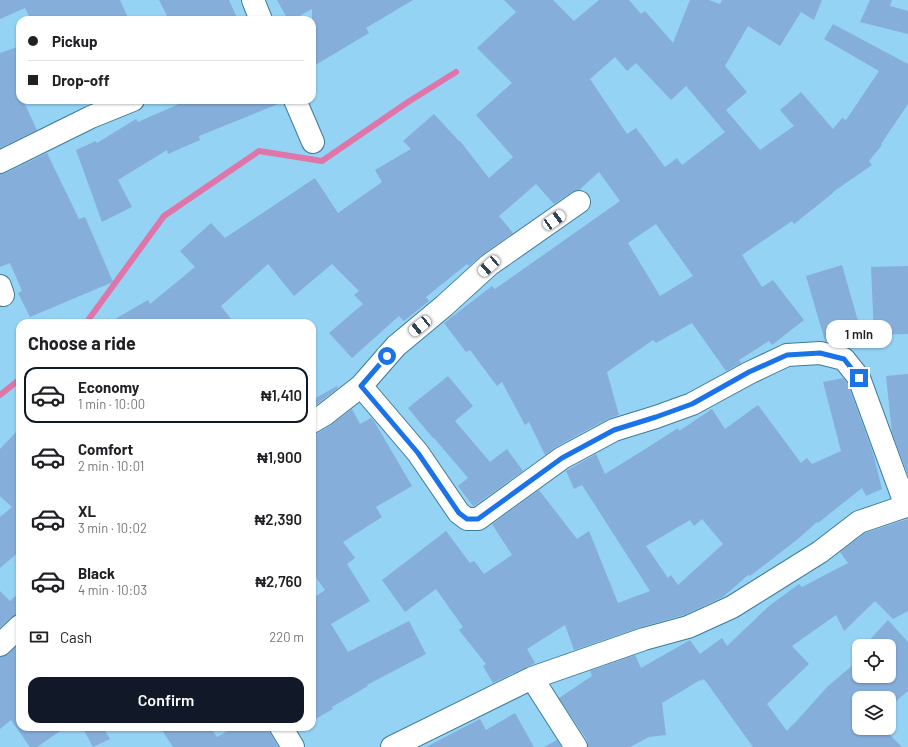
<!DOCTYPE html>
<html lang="en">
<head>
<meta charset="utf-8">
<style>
	:root { --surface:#fff; --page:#f2f2f2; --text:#202124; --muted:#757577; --line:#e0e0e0; --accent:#111827 }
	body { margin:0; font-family:Barlow,sans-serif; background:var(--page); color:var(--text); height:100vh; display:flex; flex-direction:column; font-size:15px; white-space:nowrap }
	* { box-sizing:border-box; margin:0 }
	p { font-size:13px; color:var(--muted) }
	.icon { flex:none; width:22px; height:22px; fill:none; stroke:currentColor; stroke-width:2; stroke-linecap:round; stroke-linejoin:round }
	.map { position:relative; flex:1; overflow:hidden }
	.details { position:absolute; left:16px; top:319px; width:300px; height:412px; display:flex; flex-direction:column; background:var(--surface); border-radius:12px; box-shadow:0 1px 3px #0004 }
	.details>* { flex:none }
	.banner { position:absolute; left:16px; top:16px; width:300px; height:88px; border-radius:12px; box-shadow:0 1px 3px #0004; display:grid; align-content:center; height:88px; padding:0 12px; background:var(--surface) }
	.tools { position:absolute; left:852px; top:639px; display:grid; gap:8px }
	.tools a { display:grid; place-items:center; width:44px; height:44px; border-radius:8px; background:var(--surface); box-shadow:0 1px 3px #0004; font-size:20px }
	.end { position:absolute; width:18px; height:18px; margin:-9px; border:5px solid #1a73e8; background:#fff; box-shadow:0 0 0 2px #fff }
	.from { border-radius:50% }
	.bubble { position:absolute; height:28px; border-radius:12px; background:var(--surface); box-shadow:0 1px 3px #0004; font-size:13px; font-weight:600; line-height:28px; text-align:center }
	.car { position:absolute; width:12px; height:24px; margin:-12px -6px; border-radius:5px; box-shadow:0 0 3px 1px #0007; background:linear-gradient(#fff 24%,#345 0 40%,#fff 0 76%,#345 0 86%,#fff 0) }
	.banner b { display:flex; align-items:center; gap:14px; height:38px; font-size:15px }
	.banner b+b { border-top:1px solid var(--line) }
	.banner i { width:10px; height:10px; background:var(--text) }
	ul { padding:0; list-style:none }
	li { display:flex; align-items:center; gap:12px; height:56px; margin:0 8px 6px; padding:0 4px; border:2px solid transparent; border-radius:12px }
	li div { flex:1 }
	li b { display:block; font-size:15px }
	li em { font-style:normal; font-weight:600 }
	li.current { border-color:var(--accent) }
	li>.icon { width:36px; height:36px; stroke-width:1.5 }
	h2 { padding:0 12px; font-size:18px; line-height:48px }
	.pay { display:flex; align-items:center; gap:10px; height:44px; padding:0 12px; font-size:15px }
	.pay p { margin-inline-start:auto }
	.action { display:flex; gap:8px; margin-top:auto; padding:8px 12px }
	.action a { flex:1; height:46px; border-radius:12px; background:var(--accent); color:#fff; font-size:16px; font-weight:600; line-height:46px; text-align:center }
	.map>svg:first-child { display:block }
</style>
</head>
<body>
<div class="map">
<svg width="908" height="747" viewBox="0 0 908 747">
	<rect width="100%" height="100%" fill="#94d3f4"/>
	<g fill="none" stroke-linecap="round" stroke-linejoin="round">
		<!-- stream -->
		<path stroke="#e075a9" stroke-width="6" d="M86,323L164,216L259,151L322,161L408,102L456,72
			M0,395L20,379"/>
	</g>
	<!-- building -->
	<path fill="#86aedb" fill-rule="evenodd" d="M0,0H120L129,20H31L25,8L0,19Z
		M159,0H229L238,20H169Z
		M277,0H413L366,28L369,33L312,67V9L292,20H288Z
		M504,0H553L574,21L599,0H629L641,14L645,11L673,43L690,0H709L720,4L722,0H822L814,20L801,12L780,46L748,26L725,66L747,92L726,110L760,150L794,126L780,110L801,92L833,129L842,118L846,120L879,71L824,39L833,24L908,64V104L881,144L882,145L869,161L872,165L833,192V193L794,224L792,221L742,255L762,287L773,280L804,320L772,345L769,341L739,360L741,363L726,371L692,323L656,343L653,340L607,372L619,415L608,419L585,431L556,447L545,455L529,422L525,425L502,382L497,386L470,350L466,352L444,323L492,286L495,289L620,201L599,172L579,190L572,192L554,204L536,184L499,216L513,233L482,255L469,266L467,264L426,297L429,301L404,321L399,316L352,358L329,333L363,304L354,295L359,291L332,264L294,296L268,264L221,306L234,323H108L148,300L150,304L195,267L180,251L211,223L225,238L315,178L338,213L382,182L375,170L411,149L403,141L434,114L459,141H460L489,178L513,157L476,115L512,83L477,48L516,12ZM615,57L627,71L636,63L671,100L686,86L725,132L682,165L677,158L665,167L636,128L627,134L590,79ZM656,224L693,276L660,296L628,243Z
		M870,0H892L890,6L908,11V34L860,22Z
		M20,46V100H23L37,130L0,148V53Z
		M188,100H283V102L199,136L200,140L168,154L167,150L118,180L132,207L102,222L76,150L96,141L97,143L136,119L138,122Z
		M47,153L79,219L85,217L113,282L30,317L18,293L22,291L10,263L0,267V174L6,173Z
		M842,265L862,335L834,344L825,341L806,276Z
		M908,266V334L874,335L871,267Z
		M908,374V475L892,433L886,376Z
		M448,376L473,406L455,421L490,462L507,449L523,471L474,506H473L458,486L468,478L434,438H433L408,408Z
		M843,378L848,384L873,453L882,489L866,496L862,488L818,523L817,522L798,539L750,576L748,575L723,597L684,615L641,627L574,650L565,625L527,649L535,663L493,683L483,666L486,664L459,630L463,627L436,589L405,612L382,580L446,531L470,563L474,561L484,574L512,555L492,524L539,490L577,539L589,531L618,603L650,591L582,485L574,489L566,471L596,454L605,474L650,446L678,428L679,431L712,409L725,429L758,405L801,463L807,458L812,464L841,451L823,382ZM702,519L723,544L678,585L671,575L668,578L646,546L690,520L694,526Z
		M337,386L338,388L312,408V400Z
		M352,409L360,424L371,418L374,421L412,486L376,507L382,517L343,542L355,558L347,564L370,601L331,624L348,652L409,621L426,654L367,685L368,686L332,707L333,709L312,721V599L325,590L312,572V434L318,433L330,426Z
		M20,428V551L0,568V517L12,507L0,496V449Z
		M908,519V611L893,619L875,601L844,631L836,615L792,646L809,664L767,704L787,731L793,724V725L828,686L859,660V676H889V646H864L888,620L908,642V691L889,707V698H859V728H883L902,747H753L704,679L700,681V680L662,703L666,735L649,737L630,747H588L587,740L559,698L592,676L590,671L635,655L641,668L690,640L700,654L722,638L727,646L769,606L799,584L802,587L848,563L840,552L865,533Z
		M0,591L10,601L20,592V614H17L12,617L0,628Z
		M20,643V727H66L37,747H30L11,720L0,729V657H3L8,654Z
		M515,713L534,747H426L480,719L486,730Z
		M82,727H103L110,739L93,747Z
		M160,727H210L217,737L235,727H267L278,747H173Z
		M557,740L561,747H544Z"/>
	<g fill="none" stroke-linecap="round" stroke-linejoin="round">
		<defs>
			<path id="minor" d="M253,0L261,20
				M295,100L313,142
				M0,162L91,117L133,100
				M0,286L3,295
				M361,386L418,453L459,513L467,519H478L562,458L614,430L656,417L692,404L749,373L787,355L820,353L844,359L859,378L906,506
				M312,422L324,415L361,386L396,346L444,306L489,265L579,202
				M0,645L20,626
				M532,678L576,747
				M281,727L293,747
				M392,747L532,678L644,639L688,627L732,607L820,552L859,522L906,506H908"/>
		</defs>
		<!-- minor casing -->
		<use href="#minor" stroke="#3d7b99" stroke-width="24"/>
		<!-- minor -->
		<use href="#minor" stroke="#fff" stroke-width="22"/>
	</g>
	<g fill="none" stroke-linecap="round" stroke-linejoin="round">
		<!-- route -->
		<path stroke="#1a73e8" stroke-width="5" d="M387,356L361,386L418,453L459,513L467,519H478L562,458L614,430L656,417L692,404L749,372L787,355L820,353L844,359L859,378"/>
	</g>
</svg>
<div class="tools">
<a><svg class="icon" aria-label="locate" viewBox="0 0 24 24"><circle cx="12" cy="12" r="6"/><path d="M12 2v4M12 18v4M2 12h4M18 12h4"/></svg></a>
<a><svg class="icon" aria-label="layers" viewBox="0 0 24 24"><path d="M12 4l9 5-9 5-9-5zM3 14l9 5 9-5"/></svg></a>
</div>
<i class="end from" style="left:387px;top:356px"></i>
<i class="end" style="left:859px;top:378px"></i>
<div class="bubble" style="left:826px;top:320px;width:66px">1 min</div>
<i class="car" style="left:554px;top:220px;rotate:55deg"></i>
<i class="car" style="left:489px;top:266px;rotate:228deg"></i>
<i class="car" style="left:420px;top:326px;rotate:231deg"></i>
<div class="banner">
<b><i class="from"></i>Pickup</b>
<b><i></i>Drop-off</b>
</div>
<section class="details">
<h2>Choose a ride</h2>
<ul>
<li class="current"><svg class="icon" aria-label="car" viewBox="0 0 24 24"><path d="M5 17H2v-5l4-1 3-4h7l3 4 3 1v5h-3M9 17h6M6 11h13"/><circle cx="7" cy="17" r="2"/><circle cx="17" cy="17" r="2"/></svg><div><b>Economy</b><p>1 min · 10:00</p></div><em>₦1,410</em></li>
<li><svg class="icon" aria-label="car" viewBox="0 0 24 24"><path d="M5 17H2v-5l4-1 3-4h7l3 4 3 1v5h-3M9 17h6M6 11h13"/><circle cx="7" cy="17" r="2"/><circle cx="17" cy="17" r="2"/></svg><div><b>Comfort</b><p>2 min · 10:01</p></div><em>₦1,900</em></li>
<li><svg class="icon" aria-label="car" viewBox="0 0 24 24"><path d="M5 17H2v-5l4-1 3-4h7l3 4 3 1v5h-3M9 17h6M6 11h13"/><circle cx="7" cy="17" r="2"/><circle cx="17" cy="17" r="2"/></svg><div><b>XL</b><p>3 min · 10:02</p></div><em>₦2,390</em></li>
<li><svg class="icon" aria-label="car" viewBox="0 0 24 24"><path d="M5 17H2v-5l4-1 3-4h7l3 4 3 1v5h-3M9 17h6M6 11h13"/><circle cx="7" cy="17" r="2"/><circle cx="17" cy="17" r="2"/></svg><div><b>Black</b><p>4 min · 10:03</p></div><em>₦2,760</em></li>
</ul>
<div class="pay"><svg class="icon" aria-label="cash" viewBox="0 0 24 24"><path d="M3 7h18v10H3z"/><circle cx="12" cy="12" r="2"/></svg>Cash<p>220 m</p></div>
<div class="action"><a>Confirm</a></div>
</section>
</div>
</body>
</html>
